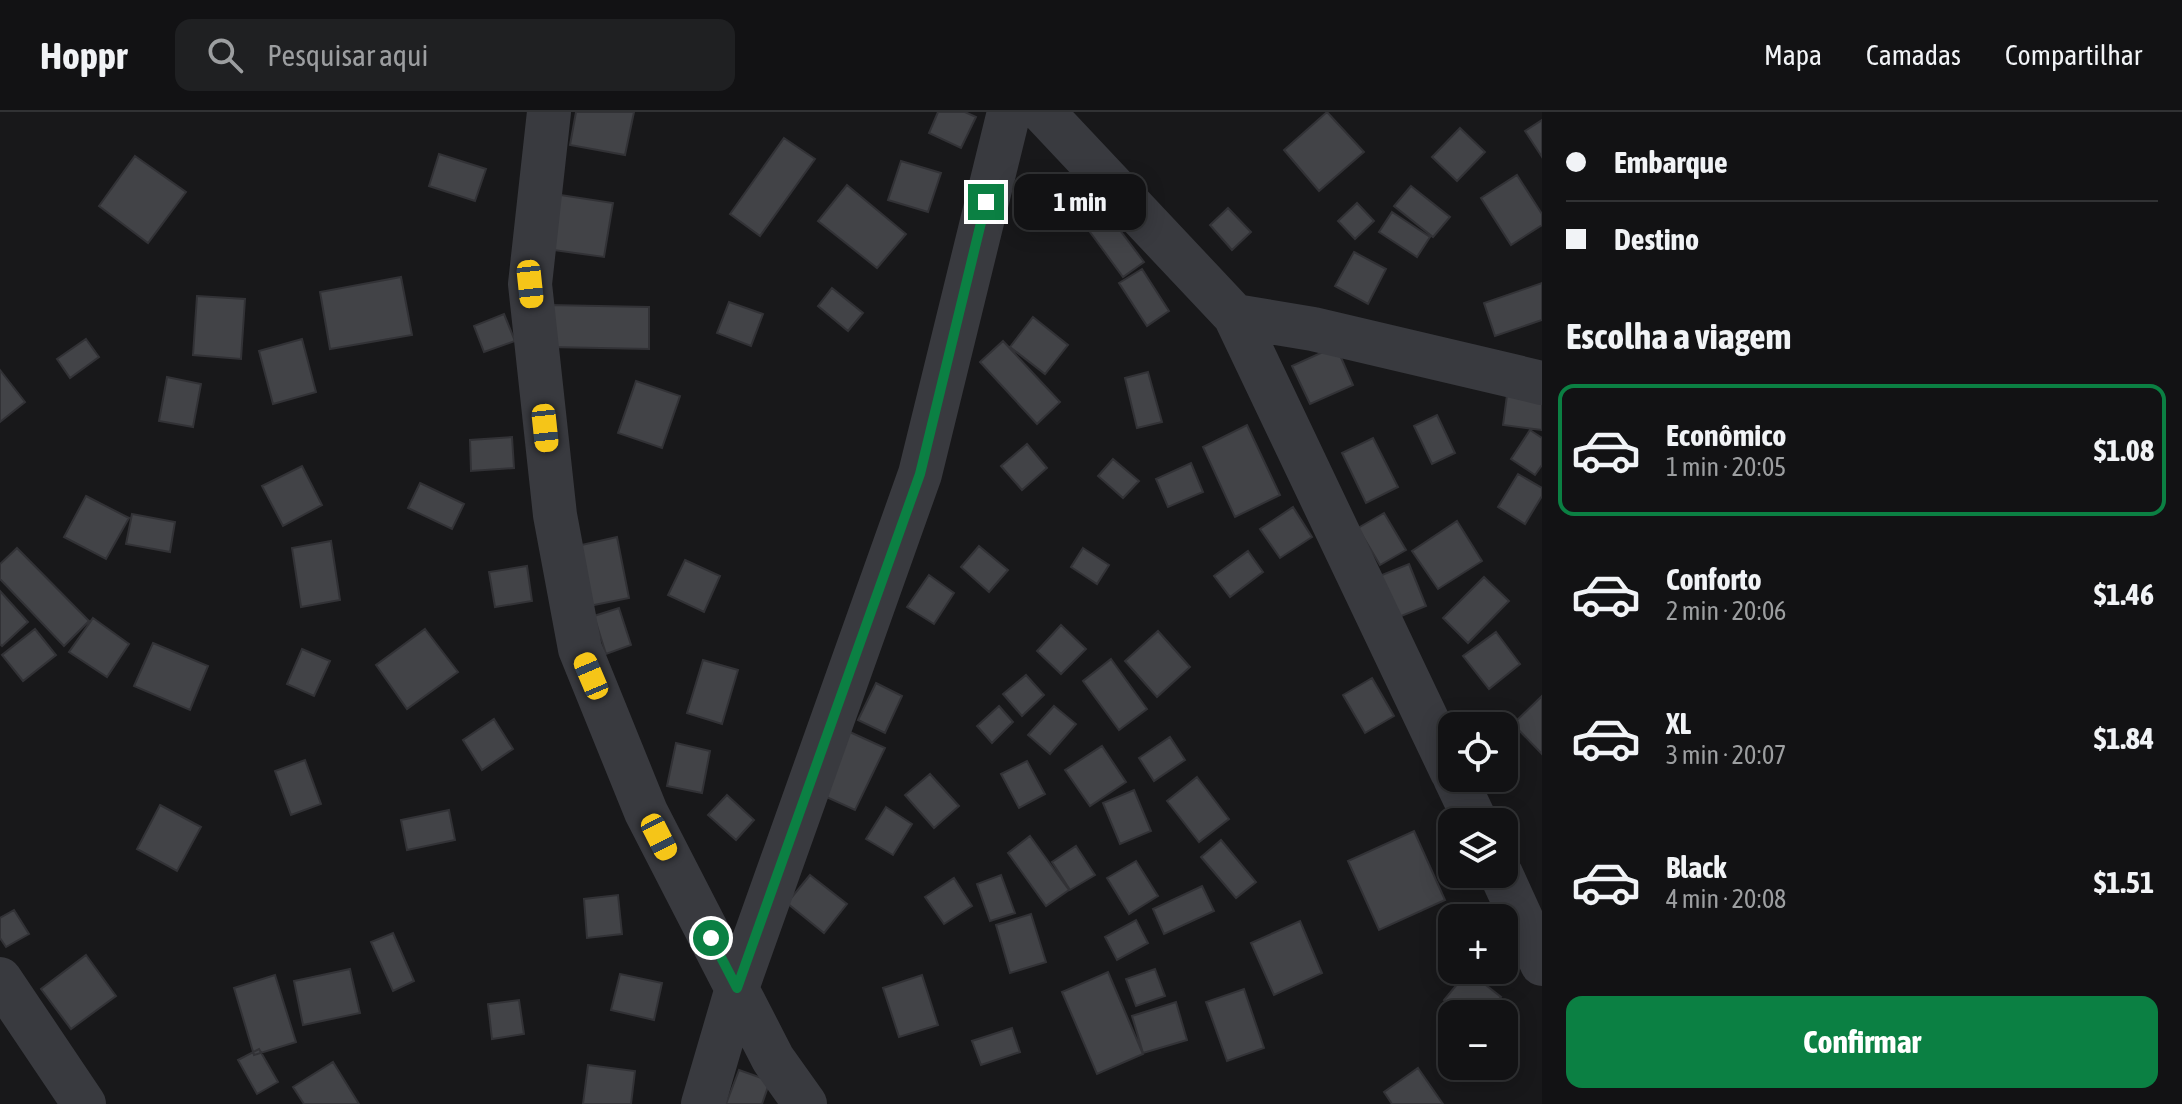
<!DOCTYPE html>
<html lang="pt">
<head>
<meta charset="utf-8">
<style>
	:root { --surface:#121214; --page:#1f2022; --text:#f1f3f6; --muted:#9c9ea0; --line:#313234; --accent:#0b8043 }
	body { margin:0; font-family:"Asap Condensed",sans-serif; background:var(--page); color:var(--text); height:100vh; display:flex; flex-direction:column; font-size:30px; white-space:nowrap }
	* { box-sizing:border-box; margin:0 }
	p { font-size:26px; color:var(--muted) }
	.icon { flex:none; width:44px; height:44px; fill:none; stroke:currentColor; stroke-width:2; stroke-linecap:round; stroke-linejoin:round }
	.map { position:relative; flex:1; overflow:hidden }
	.side { display:flex; flex-direction:column; background:var(--surface); width:640px }
	.side>* { flex:none }
	.banner { display:grid; align-content:center; height:176px; padding:0 24px; background:var(--surface) }
	.controls { position:absolute; left:1438px; top:600px; display:grid; gap:16px }
	.controls a { display:grid; place-items:center; width:80px; height:80px; border-radius:16px; background:var(--surface); box-shadow:0 4px 20px #0003,0 0 0 2px var(--line); font-size:40px }
	.end { position:absolute; width:36px; height:36px; margin:-18px; border:10px solid #0b8043; background:#fff; box-shadow:0 0 0 4px #fff }
	.from { border-radius:50% }
	.bubble { position:absolute; height:56px; border-radius:16px; background:var(--surface); box-shadow:0 4px 20px #0003,0 0 0 2px var(--line); font-size:26px; font-weight:700; line-height:56px; text-align:center }
	.car { position:absolute; width:24px; height:48px; margin:-24px -12px; border-radius:10px; box-shadow:0 0 6px 2px #0007; background:linear-gradient(#f5c518 24%,#345 0 40%,#f5c518 0 76%,#345 0 86%,#f5c518 0) }
	.banner b { display:flex; align-items:center; gap:28px; height:76px; font-size:30px }
	.banner b+b { border-top:2px solid var(--line) }
	.banner i { width:20px; height:20px; background:var(--text) }
	ul { padding:0; list-style:none }
	li { display:flex; align-items:center; gap:24px; height:132px; margin:0 16px 12px; padding:0 8px; border:4px solid transparent; border-radius:16px }
	li div { flex:1 }
	li b { display:block; font-size:30px }
	li em { font-style:normal; font-weight:700 }
	li.active { border-color:var(--accent) }
	li>.icon { width:72px; height:72px; stroke-width:1.5 }
	h2 { padding:0 24px; font-size:36px; line-height:96px }
	.button { display:flex; gap:16px; margin-top:auto; padding:16px 24px }
	.button a { flex:1; height:92px; border-radius:16px; background:var(--accent); color:#fff; font-size:32px; font-weight:700; line-height:92px; text-align:center }
	header { display:flex; align-items:center; gap:48px; box-sizing:border-box; height:112px; padding:0 40px; background:var(--surface); border-bottom:2px solid var(--line) }
	header strong { font-size:38px }
	nav { display:flex; gap:44px; margin-inline-start:auto; font-size:28px }
	.search { width:560px; height:72px; background:var(--page); display:flex; align-items:center; gap:20px; box-sizing:border-box; padding:0 28px; border-radius:16px; color:var(--muted); font-size:30px }
	main { display:flex; flex:1; min-height:0 }
	.map>svg:first-child { display:block }
</style>
</head>
<body>
<header>
<strong>Hoppr</strong>
<div class="search"><svg class="icon" aria-label="search" viewBox="0 0 24 24"><circle cx="10" cy="10" r="6"/><path d="M15 15l6 6"/></svg>Pesquisar aqui</div>
<nav><a>Mapa</a><a>Camadas</a><a>Compartilhar</a></nav>
</header>
<main>
<div class="map">
<svg width="1542" height="992" viewBox="0 0 1542 992">
	<rect width="100%" height="100%" fill="#18181a"/>
	<!-- building -->
	<path fill="#424347" stroke="#323236" stroke-width="2" d="M576,0H634L625,43L570,33Z
		M938,0H965L976,5L961,36L929,21Z
		M1327,0L1364,40L1319,79L1284,38Z
		M1542,8V45L1525,19Z
		M1460,16L1485,40L1457,69L1432,45Z
		M1460,16L1485,40L1457,69L1432,45Z
		M784,26L815,47L760,124L730,102Z
		M439,42L486,57L475,89L429,74Z
		M439,42L486,57L475,89L429,74Z
		M135,44L186,80L148,131L99,94Z
		M901,49L941,61L928,100L888,88Z
		M1517,63L1542,102V113L1511,133L1481,86Z
		M847,73L906,122L877,156L818,109Z
		M1411,74L1450,105L1433,125L1394,94Z
		M554,82L613,91L604,145L546,137Z
		M554,82L613,91L604,145L546,137Z
		M1357,91L1374,109L1355,127L1338,109Z
		M1228,96L1251,120L1232,138L1210,113Z
		M1392,100L1430,125L1417,145L1379,120Z
		M1107,101L1144,150L1123,165L1087,116Z
		M1354,140L1386,157L1368,192L1335,174Z
		M1354,140L1386,157L1368,192L1335,174Z
		M1142,157L1169,199L1147,214L1119,171Z
		M1142,157L1169,199L1147,214L1119,171Z
		M401,165L412,223L330,237L320,180Z
		M1542,171V208L1495,224L1484,191Z
		M832,176L863,201L848,219L818,194Z
		M197,184L245,187L241,247L193,243Z
		M729,190L763,202L751,234L717,221Z
		M549,193L649,195V237L549,235Z
		M504,202L515,229L484,240L474,214Z
		M504,202L515,229L484,240L474,214Z
		M1033,205L1068,233L1045,262L1010,235Z
		M86,227L99,245L70,266L57,247Z
		M302,227L316,280L273,292L259,239Z
		M1003,229L1060,290L1037,312L980,250Z
		M1336,234L1353,273L1310,292L1292,254Z
		M0,258L25,290L0,310Z
		M0,258L25,290L0,310Z
		M1148,260L1162,310L1137,316L1125,266Z
		M167,265L201,272L193,315L159,309Z
		M636,269L680,284L662,336L618,321Z
		M636,269L680,284L662,336L618,321Z
		M1507,283L1542,288V318L1503,313Z
		M1437,303L1455,341L1432,352L1414,314Z
		M1247,313L1280,383L1235,405L1203,335Z
		M1530,318L1542,326V353L1535,363L1511,347Z
		M1530,318L1542,326V353L1535,363L1511,347Z
		M512,325L514,356L471,359L470,328Z
		M1373,326L1398,375L1366,391L1342,341Z
		M1027,332L1047,356L1022,378L1001,354Z
		M1113,347L1139,369L1123,386L1098,364Z
		M1113,347L1139,369L1123,386L1098,364Z
		M1191,351L1203,380L1168,395L1156,367Z
		M302,354L322,393L283,414L262,374Z
		M1518,362L1542,376V384L1525,412L1498,395Z
		M420,371L464,392L452,417L408,396Z
		M86,384L129,406L106,447L64,425Z
		M1293,395L1312,425L1280,446L1260,417Z
		M1384,401L1406,438L1380,453L1358,416Z
		M132,402L175,410L170,440L126,432Z
		M132,402L175,410L170,440L126,432Z
		M1457,409L1482,449L1438,477L1412,439Z
		M617,425L629,486L589,494L577,434Z
		M331,429L340,488L301,495L292,436Z
		M979,434L1008,458L989,480L961,455Z
		M17,436L89,509L64,534L0,467V452Z
		M1083,436L1109,453L1097,472L1071,455Z
		M1248,439L1263,460L1230,485L1214,464Z
		M685,448L720,464L704,500L668,483Z
		M1409,452L1426,494L1394,507L1377,465Z
		M527,454L532,489L495,495L489,460Z
		M929,463L954,481L934,512L907,495Z
		M1484,465L1509,489L1468,531L1443,506Z
		M0,479L28,510L2,534L0,532Z
		M619,496L631,533L606,542L594,504Z
		M93,506L129,532L107,565L69,540Z
		M1061,513L1086,537L1061,562L1037,539Z
		M35,517L56,543L23,569L2,543Z
		M425,517L458,560L407,597L376,553Z
		M1158,519L1190,555L1157,585L1125,549Z
		M1496,520L1520,552L1489,577L1463,544Z
		M153,531L208,554L190,598L134,574Z
		M302,537L330,549L314,584L287,572Z
		M1111,547L1147,597L1119,618L1083,569Z
		M703,548L738,558L722,612L687,601Z
		M1026,563L1044,583L1022,604L1003,582Z
		M1372,566L1394,604L1365,621L1343,583Z
		M1372,566L1394,604L1365,621L1343,583Z
		M876,571L902,584L885,621L858,608Z
		M1542,584V642L1513,612Z
		M999,594L1013,610L992,631L977,614Z
		M1054,594L1076,612L1050,642L1028,623Z
		M1054,594L1076,612L1050,642L1028,623Z
		M494,607L513,637L482,658L463,628Z
		M841,616L885,636L855,698L811,678Z
		M1170,625L1185,648L1154,669L1139,646Z
		M676,631L710,639L702,681L667,674Z
		M1102,634L1126,670L1090,694L1065,658Z
		M305,648L321,692L291,703L275,659Z
		M1027,649L1045,682L1019,696L1001,662Z
		M930,662L959,694L934,716L905,683Z
		M930,662L959,694L934,716L905,683Z
		M1197,665L1229,707L1199,730L1167,689Z
		M1134,678L1151,719L1120,732L1103,691Z
		M727,683L754,708L736,728L708,703Z
		M727,683L754,708L736,728L708,703Z
		M160,693L201,715L177,759L137,737Z
		M886,695L912,712L893,743L866,727Z
		M449,698L455,728L407,738L401,708Z
		M1414,719L1445,788L1379,818L1348,749Z
		M1030,724L1069,778L1046,794L1008,741Z
		M1221,728L1256,770L1236,786L1201,745Z
		M1076,734L1095,763L1070,778L1052,750Z
		M1136,749L1158,784L1129,802L1107,766Z
		M810,763L847,792L824,821L787,791Z
		M1001,763L1015,801L990,809L977,772Z
		M954,766L972,794L944,812L925,785Z
		M954,766L972,794L944,812L925,785Z
		M1202,774L1214,799L1164,822L1153,797Z
		M618,783L622,822L587,826L584,787Z
		M14,798L29,822L6,835L0,826V806Z
		M1031,802L1046,850L1010,861L996,813Z
		M1136,808L1148,831L1117,848L1105,825Z
		M1136,808L1148,831L1117,848L1105,825Z
		M1300,809L1322,861L1274,883L1251,831Z
		M393,821L414,869L393,879L371,830Z
		M86,843L116,884L71,917L41,877Z
		M86,843L116,884L71,917L41,877Z
		M350,857L360,901L303,913L294,869Z
		M350,857L360,901L303,913L294,869Z
		M1155,857L1165,884L1136,894L1126,867Z
		M1468,859L1501,885L1487,902H1461L1444,888Z
		M1108,860L1143,942L1097,962L1062,880Z
		M620,862L662,871L654,908L611,898Z
		M275,863L296,930L254,943L234,876Z
		M922,863L938,913L899,925L883,876Z
		M1244,877L1264,936L1227,949L1206,890Z
		M519,888L524,922L492,927L488,892Z
		M519,888L524,922L492,927L488,892Z
		M1176,890L1187,928L1143,941L1132,904Z
		M1012,916L1020,940L981,953L972,929Z
		M259,937L278,970L257,982L238,948Z
		M333,950L359,992H304L293,975Z
		M588,953L635,959L631,992H583Z
		M1418,956L1443,992H1392L1384,980Z
		M739,958L770,969L762,992H726Z"/>
	<g fill="none" stroke-linecap="round" stroke-linejoin="round">
		<!-- minor -->
		<path stroke="#393a3f" stroke-width="44" d="M549,0L530,172L555,403L580,537L646,700L773,947L805,992
			M1043,0L1235,204L1452,660
			M1235,204L1313,217L1542,271
			M1455,666L1476,710
			M1501,762L1542,852
			M0,867L84,992
			M703,992L737,876L920,362L1009,0"/>
	</g>
	<g fill="none" stroke-linecap="round" stroke-linejoin="round">
		<!-- route -->
		<path stroke="#0b8043" stroke-width="10" d="M711,826L737,876L920,362L986,90"/>
	</g>
</svg>
<div class="controls">
<a><svg class="icon" aria-label="locate" viewBox="0 0 24 24"><circle cx="12" cy="12" r="6"/><path d="M12 2v4M12 18v4M2 12h4M18 12h4"/></svg></a>
<a><svg class="icon" aria-label="layers" viewBox="0 0 24 24"><path d="M12 4l9 5-9 5-9-5zM3 14l9 5 9-5"/></svg></a>
<a>+</a>
<a>−</a>
</div>
<i class="end from" style="left:711px;top:826px"></i>
<i class="end" style="left:986px;top:90px"></i>
<div class="bubble" style="left:1014px;top:62px;width:132px">1 min</div>
<i class="car" style="left:530px;top:172px;rotate:174deg"></i>
<i class="car" style="left:545px;top:316px;rotate:174deg"></i>
<i class="car" style="left:591px;top:564px;rotate:337deg"></i>
<i class="car" style="left:659px;top:725px;rotate:153deg"></i>
</div>
<section class="side">
<div class="banner">
<b><i class="from"></i>Embarque</b>
<b><i></i>Destino</b>
</div>
<h2>Escolha a viagem</h2>
<ul>
<li class="active"><svg class="icon" aria-label="car" viewBox="0 0 24 24"><path d="M5 17H2v-5l4-1 3-4h7l3 4 3 1v5h-3M9 17h6M6 11h13"/><circle cx="7" cy="17" r="2"/><circle cx="17" cy="17" r="2"/></svg><div><b>Econômico</b><p>1 min · 20:05</p></div><em>$1.08</em></li>
<li><svg class="icon" aria-label="car" viewBox="0 0 24 24"><path d="M5 17H2v-5l4-1 3-4h7l3 4 3 1v5h-3M9 17h6M6 11h13"/><circle cx="7" cy="17" r="2"/><circle cx="17" cy="17" r="2"/></svg><div><b>Conforto</b><p>2 min · 20:06</p></div><em>$1.46</em></li>
<li><svg class="icon" aria-label="car" viewBox="0 0 24 24"><path d="M5 17H2v-5l4-1 3-4h7l3 4 3 1v5h-3M9 17h6M6 11h13"/><circle cx="7" cy="17" r="2"/><circle cx="17" cy="17" r="2"/></svg><div><b>XL</b><p>3 min · 20:07</p></div><em>$1.84</em></li>
<li><svg class="icon" aria-label="car" viewBox="0 0 24 24"><path d="M5 17H2v-5l4-1 3-4h7l3 4 3 1v5h-3M9 17h6M6 11h13"/><circle cx="7" cy="17" r="2"/><circle cx="17" cy="17" r="2"/></svg><div><b>Black</b><p>4 min · 20:08</p></div><em>$1.51</em></li>
</ul>
<div class="button"><a>Confirmar</a></div>
</section>
</main>
</body>
</html>
